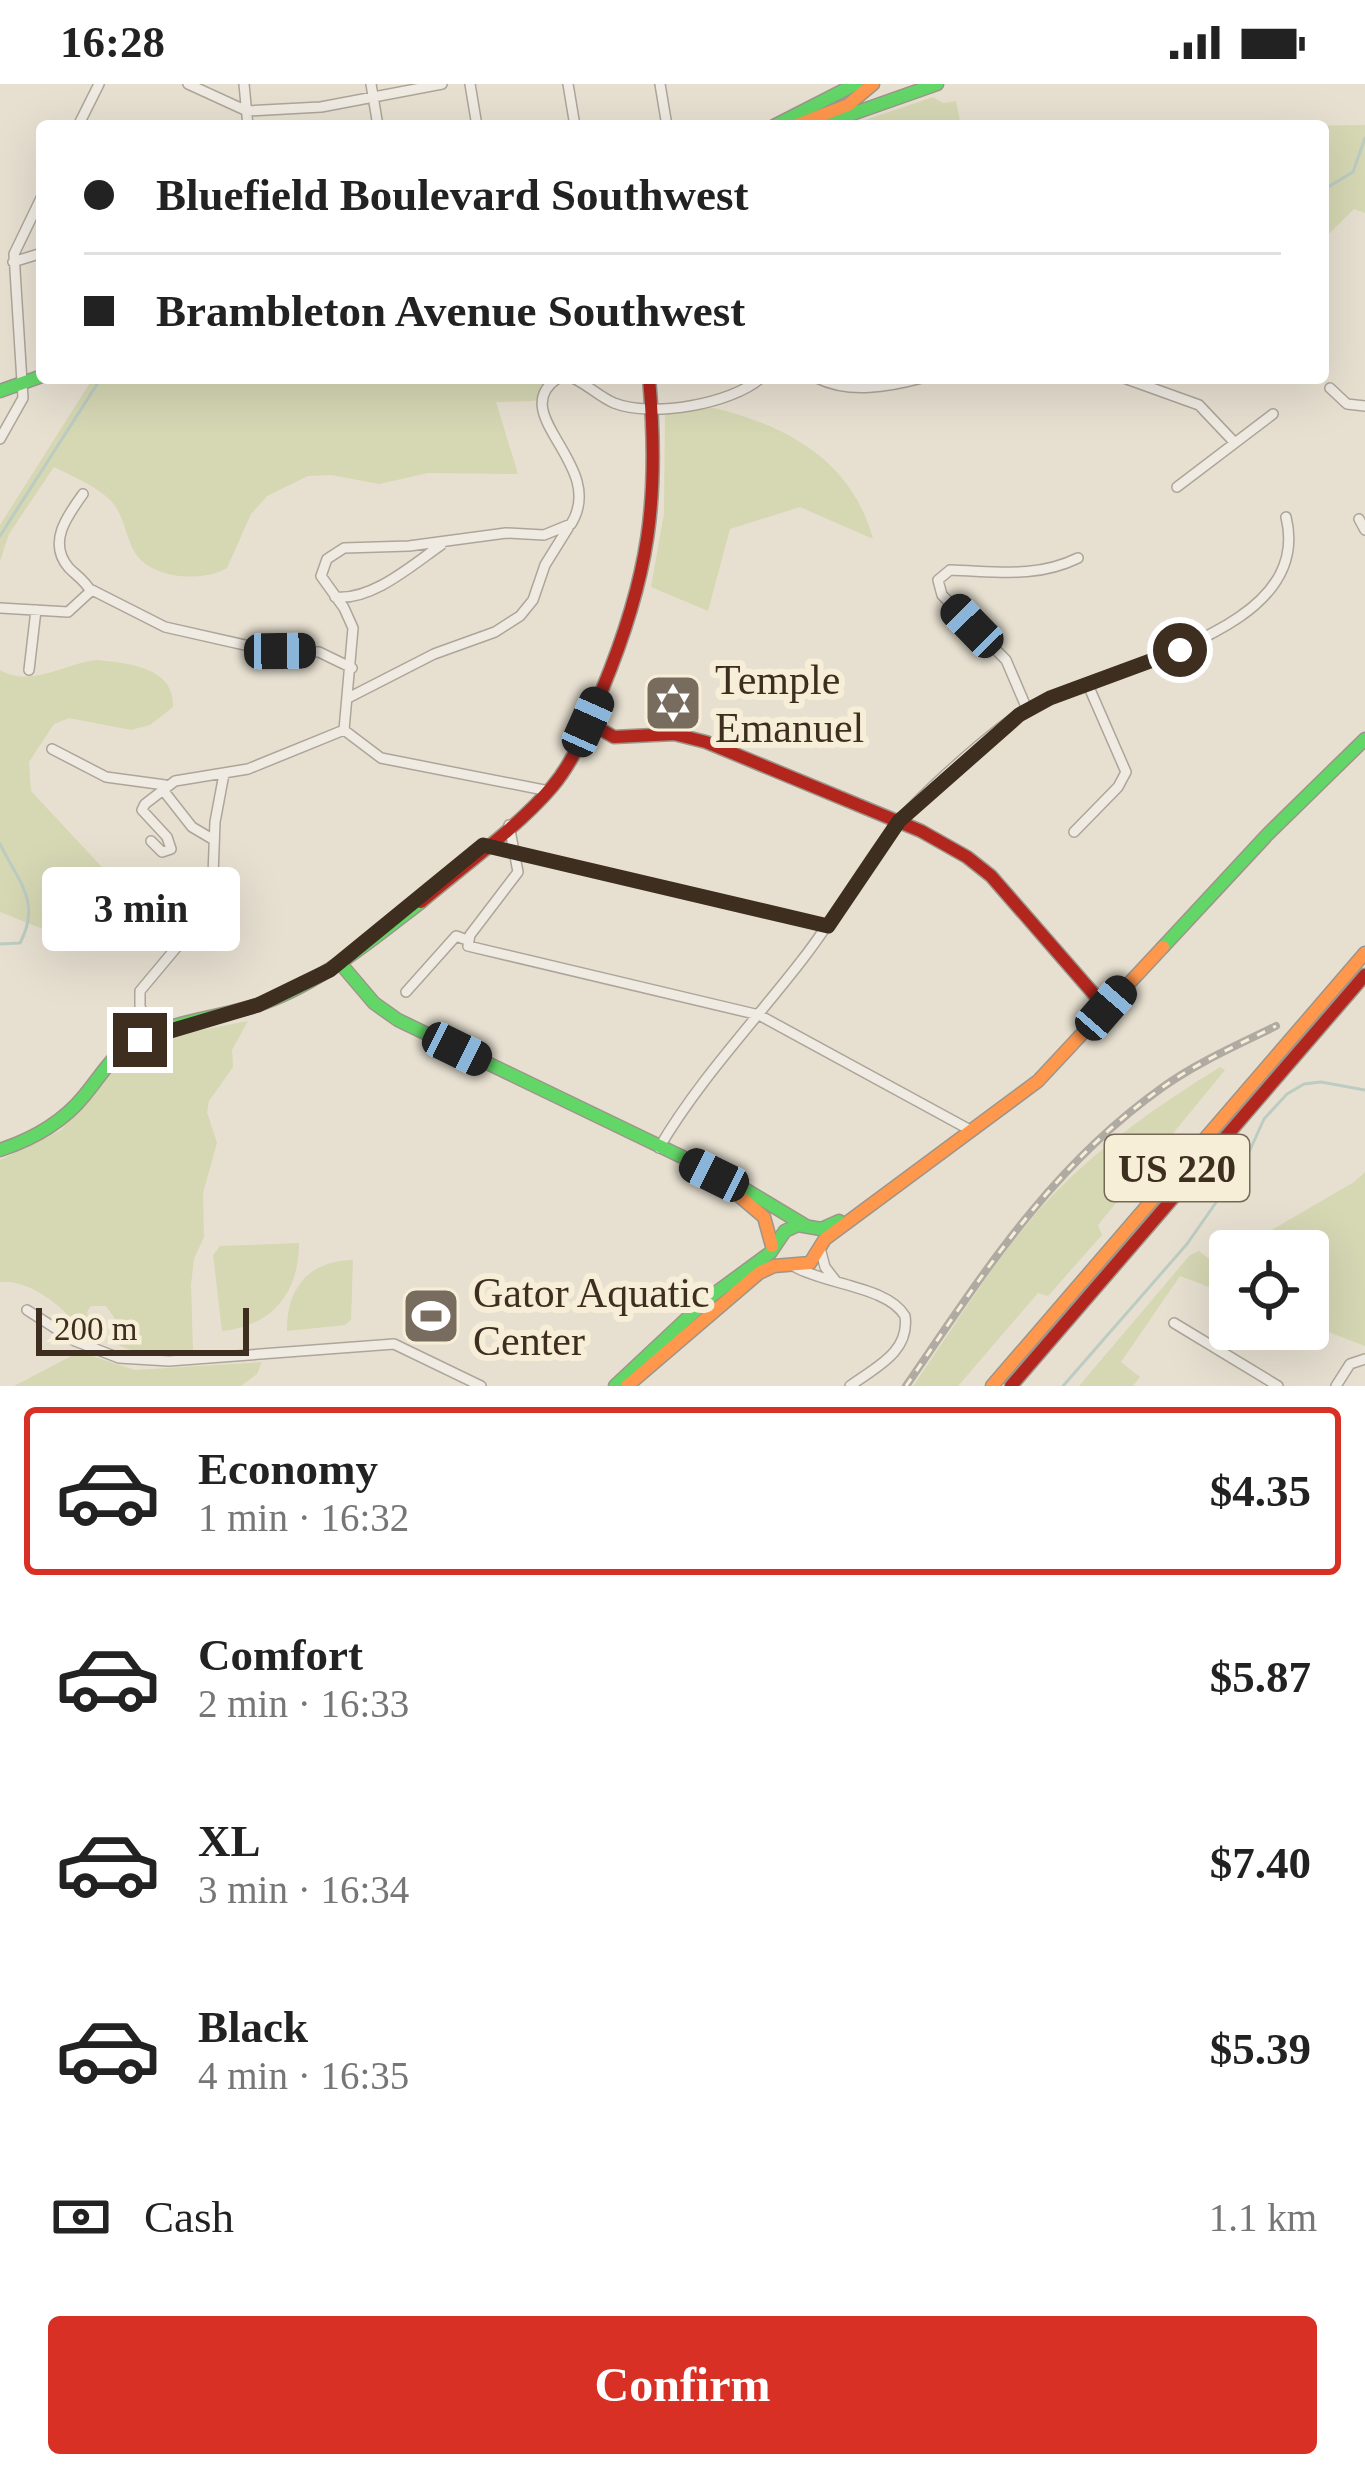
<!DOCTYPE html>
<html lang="en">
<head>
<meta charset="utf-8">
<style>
	:root { --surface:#fff; --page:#f6f6f6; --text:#222; --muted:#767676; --line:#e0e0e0; --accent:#d93025 }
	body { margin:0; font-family:Georgia,serif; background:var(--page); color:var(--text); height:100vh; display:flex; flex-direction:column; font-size:45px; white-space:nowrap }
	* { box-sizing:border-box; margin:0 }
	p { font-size:39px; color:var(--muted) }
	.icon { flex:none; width:66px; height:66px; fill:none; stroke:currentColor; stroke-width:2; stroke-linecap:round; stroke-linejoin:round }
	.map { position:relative; height:1302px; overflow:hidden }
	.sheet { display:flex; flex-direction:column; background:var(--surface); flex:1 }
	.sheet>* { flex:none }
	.top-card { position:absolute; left:36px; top:36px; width:1293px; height:264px; border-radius:12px; box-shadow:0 12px 48px #0002; display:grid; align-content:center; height:264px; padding:0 48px; background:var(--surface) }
	.controls { position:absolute; left:1209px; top:1146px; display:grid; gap:24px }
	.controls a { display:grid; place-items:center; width:120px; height:120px; border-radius:12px; background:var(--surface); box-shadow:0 12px 48px #0002; font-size:60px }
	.scale { position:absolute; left:36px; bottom:30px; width:213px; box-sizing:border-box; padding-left:12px; border:6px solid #3d2e20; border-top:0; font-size:33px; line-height:42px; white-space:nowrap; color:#3d2e20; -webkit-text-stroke:9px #f7eed8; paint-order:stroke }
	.end { position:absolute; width:54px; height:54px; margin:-27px; border:15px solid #3d2e20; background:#fff; box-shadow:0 0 0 6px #fff }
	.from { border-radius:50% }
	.bubble { position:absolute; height:84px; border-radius:12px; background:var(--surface); box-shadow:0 12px 48px #0002; font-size:39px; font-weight:700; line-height:84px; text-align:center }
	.car { position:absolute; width:36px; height:72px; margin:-36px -18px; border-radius:15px; box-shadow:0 0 9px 3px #0007; background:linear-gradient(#222 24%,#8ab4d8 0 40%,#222 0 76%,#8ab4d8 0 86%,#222 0) }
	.top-card b { display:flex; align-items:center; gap:42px; height:114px; font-size:45px }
	.top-card b+b { border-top:3px solid var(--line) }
	.top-card i { width:30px; height:30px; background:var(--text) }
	ul { padding:21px 0 0; list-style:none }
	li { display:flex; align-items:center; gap:36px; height:168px; margin:0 24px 18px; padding:0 24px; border:6px solid transparent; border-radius:12px }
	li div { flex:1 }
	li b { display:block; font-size:45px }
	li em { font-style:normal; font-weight:700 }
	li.selected { border-color:var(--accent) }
	li>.icon { width:108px; height:108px; stroke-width:1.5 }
	.pay { display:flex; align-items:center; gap:30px; height:132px; padding:0 48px; font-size:45px }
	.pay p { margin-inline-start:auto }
	.cta { display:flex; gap:24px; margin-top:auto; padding:24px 48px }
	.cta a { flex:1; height:138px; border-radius:12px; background:var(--accent); color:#fff; font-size:48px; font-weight:700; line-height:138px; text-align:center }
	.status { display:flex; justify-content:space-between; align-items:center; height:84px; padding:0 60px; background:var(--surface); direction:ltr }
	.status svg { height:33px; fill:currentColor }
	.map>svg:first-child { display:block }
</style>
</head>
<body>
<div class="status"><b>16:28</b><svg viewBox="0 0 49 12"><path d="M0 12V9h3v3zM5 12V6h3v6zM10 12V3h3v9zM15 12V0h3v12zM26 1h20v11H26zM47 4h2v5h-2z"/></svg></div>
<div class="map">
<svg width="1365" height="1302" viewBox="0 0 1365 1302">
	<rect width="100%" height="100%" fill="#e7e0d1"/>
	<!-- green -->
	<path fill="#d6d7b3" d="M933,13L943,19L956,17L961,42H847Z
		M1365,41V129L1354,125L1323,156V42H1289Z
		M93,294H545L535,317L496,318L518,390L428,389L379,400L331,391L308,392L267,412L251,430L227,484C202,499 149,495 134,467C125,450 124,430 110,416C96,402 72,392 54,383L9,450L0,477V441Z
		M714,324C788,342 852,377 873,455L800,423L730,445L708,527L651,503L664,429L665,327Z
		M96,576C128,579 175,583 173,623L150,641L131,646L69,634L54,640L29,678L31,707L114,796L117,812L107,842C72,863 35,841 0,828V586C30,604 64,580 96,576Z
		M248,937L232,966L233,983L209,1017L207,1028L217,1059L203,1109L204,1153L194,1175L191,1201L193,1267H133L118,1261V1239L106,1222H91L87,1228L89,1239L79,1243C62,1222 29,1195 0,1198V1076L61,1046L114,983L133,967L170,952Z
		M1220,983L1225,986L1098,1141L1102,1151L1048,1212L1038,1209L958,1302H913C957,1239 998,1169 1051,1113C1101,1061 1159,1021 1220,983Z
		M1365,1088V1262L1308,1240V1167H1236L1354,1098Z
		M299,1159C299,1209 272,1242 222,1247L213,1171L220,1162Z
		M1199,1167L1215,1180L1230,1171V1211L1180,1192L1121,1278L1140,1293L1133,1302H1079L1190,1171Z
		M353,1176L351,1236L345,1241L287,1247C287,1204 308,1177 353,1176Z
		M79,1268L135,1286L262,1278L257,1290L241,1302H14Z"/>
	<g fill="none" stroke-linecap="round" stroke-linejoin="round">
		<!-- stream -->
		<path stroke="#bcccc2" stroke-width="3" d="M1323,106L1353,88L1365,54
			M0,452L101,294
			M0,760C18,797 42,818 20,859L0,860
			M1063,1302L1187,1160L1245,1077L1264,1035L1287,1010L1304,1000L1321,998L1365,1006"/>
		<defs>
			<path id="street" d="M188,0L247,27L321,23L442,0
				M244,0L248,42
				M371,0L378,42
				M470,0L477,42
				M568,0L575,42
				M660,0L667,42
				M78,42L99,0
				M13,178L42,169
				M573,294C588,301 600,313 614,319C652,334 731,320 761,294
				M817,294C850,310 888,303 922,294
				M1124,294L1199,321L1235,359
				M1330,304L1347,320L1365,322
				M0,355L23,314L14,170L42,112
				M1177,403L1273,330
				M83,410C67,432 47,459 69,484C77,492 84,496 90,506
				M1359,435L1365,446
				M335,513C372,517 412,481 441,461
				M0,524L68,528L92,506L165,543L267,566L319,568L352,584
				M29,586L36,526
				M348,614L434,570L495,548L520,532L533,516L545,481L568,444
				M1027,625L1006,576L942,511L938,496L950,486C994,487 1035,495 1078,474
				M344,646L353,544L344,524L321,492L327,475L344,464L409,462L506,449L544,451L571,440C608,381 504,330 558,294
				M344,646L381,674L549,707
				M52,665L106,693L165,701
				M163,706L192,743L214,756
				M509,741L518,788L470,851L468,862L759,931L972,1047
				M1074,748L1118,703L1126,688L1088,601
				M151,757L162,768L171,765L167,753L142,726L145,720L175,697L248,685L344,646
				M483,761L828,842
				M406,908L456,852L467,856
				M150,951L140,922V907L186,852L213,792L215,738L224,690
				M659,1064C698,997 755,937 802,876C836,833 862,784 895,742C920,711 991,648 1024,627C1094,582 1316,555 1286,433
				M820,1164L825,1183L835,1196
				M795,1183C828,1201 888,1203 905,1232C910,1268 876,1283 850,1302
				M27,1226L75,1257L119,1274L169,1277L394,1260L481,1302
				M1174,1239L1278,1302
				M1336,1302L1350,1280L1365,1275"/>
			<path id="fast" d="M774,42L856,0
				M818,42L937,0
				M0,307L42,292
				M1163,863L1267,751L1365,655
				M340,879L374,919L398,936L728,1095L806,1142
				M0,1066C33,1055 62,1039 84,1012C100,993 112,971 134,958C175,935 223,934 266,918C323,897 373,855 421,818
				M615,1302L710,1213L770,1169L785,1147L798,1141L821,1145L839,1137"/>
			<path id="slow" d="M799,40L848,21L873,0
				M725,1100L764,1133L772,1162
				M627,1302L759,1189L774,1182L810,1179L825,1155L1038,997L1163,863
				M992,1302L1365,869"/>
			<path id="jam" d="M588,638L614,653L674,650L706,658L921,747L967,773L991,792L1106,924
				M421,818C461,784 518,743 552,703C575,676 589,639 602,606C649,493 660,416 649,294
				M1011,1302L1365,891"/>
		</defs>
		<!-- street casing -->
		<use href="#street" stroke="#ada599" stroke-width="12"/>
		<!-- fast casing -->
		<use href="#fast" stroke="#9c958a" stroke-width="15"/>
		<!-- slow casing -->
		<use href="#slow" stroke="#9c958a" stroke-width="15"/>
		<!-- jam casing -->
		<use href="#jam" stroke="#9c958a" stroke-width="15"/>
		<!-- street -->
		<use href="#street" stroke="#efebe3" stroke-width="9"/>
		<!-- fast -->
		<use href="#fast" stroke="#63d668" stroke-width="12"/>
		<!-- slow -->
		<use href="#slow" stroke="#ff974d" stroke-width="12"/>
		<!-- jam -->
		<use href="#jam" stroke="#b3261e" stroke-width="12"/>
		<defs>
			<path id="rail" d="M906,1302C983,1190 1050,1083 1163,1003C1198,978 1238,961 1276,942"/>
		</defs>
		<!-- rail casing -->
		<use href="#rail" stroke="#afaaa2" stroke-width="8"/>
		<!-- rail -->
		<use href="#rail" stroke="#f7eed8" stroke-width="3" stroke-dasharray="9" stroke-linecap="butt"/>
	</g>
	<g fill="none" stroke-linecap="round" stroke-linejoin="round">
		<!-- route -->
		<path stroke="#3d2e20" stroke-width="15" d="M140,956L258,921L330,886L483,761L828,842L899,737L1019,631L1050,614L1180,566"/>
	</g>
	<!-- icons -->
	<defs>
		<symbol id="synagogue-square" viewBox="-11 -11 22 22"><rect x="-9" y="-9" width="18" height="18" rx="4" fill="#786c5e" stroke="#f7eed8"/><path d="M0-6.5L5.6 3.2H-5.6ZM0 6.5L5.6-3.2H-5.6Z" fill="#fff"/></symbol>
		<symbol id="stadium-square" viewBox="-11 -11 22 22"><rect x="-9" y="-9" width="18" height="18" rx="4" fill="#786c5e" stroke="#f7eed8"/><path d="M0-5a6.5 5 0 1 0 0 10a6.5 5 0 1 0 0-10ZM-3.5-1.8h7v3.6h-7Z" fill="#fff"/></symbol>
	</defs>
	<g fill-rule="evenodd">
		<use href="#synagogue-square" x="640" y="586" width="66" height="66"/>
		<use href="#stadium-square" x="398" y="1199" width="66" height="66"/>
	</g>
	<g text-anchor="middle" stroke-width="12" stroke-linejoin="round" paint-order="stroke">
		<!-- shield labels -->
		<rect fill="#f7eed8" stroke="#756857" stroke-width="3" x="1105" y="1051" width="144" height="66" rx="9"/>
		<g font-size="39" font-weight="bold" fill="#3d2e20">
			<text x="1177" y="1098">US 220</text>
		</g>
		<!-- poi labels -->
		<g font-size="42" fill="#3d2e20" stroke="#f7eed8" text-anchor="start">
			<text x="715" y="610">Temple<tspan x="715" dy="48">Emanuel</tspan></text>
			<text x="473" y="1223">Gator Aquatic<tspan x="473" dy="48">Center</tspan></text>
		</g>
	</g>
</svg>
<div class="controls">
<a><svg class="icon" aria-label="locate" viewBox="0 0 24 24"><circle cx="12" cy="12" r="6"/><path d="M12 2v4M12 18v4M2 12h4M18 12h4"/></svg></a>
</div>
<div class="scale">200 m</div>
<i class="end from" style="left:1180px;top:566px"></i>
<i class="end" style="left:140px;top:956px"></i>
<div class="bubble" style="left:42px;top:783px;width:198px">3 min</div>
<i class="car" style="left:972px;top:542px;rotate:316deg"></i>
<i class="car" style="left:280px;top:567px;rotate:89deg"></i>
<i class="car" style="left:588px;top:638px;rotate:24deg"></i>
<i class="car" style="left:1106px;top:924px;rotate:41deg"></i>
<i class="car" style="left:457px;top:965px;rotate:116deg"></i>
<i class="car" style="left:714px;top:1091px;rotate:296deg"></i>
<div class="top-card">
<b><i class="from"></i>Bluefield Boulevard Southwest</b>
<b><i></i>Brambleton Avenue Southwest</b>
</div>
</div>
<section class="sheet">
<ul>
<li class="selected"><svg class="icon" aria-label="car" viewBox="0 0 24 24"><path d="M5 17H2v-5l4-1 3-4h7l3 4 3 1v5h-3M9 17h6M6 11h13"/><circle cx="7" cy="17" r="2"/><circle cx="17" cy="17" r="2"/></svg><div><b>Economy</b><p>1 min · 16:32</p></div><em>$4.35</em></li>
<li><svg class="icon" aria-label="car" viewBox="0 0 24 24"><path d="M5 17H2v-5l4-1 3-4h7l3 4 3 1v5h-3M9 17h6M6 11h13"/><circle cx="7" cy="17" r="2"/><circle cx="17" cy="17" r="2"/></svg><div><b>Comfort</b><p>2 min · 16:33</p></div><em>$5.87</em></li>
<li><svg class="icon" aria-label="car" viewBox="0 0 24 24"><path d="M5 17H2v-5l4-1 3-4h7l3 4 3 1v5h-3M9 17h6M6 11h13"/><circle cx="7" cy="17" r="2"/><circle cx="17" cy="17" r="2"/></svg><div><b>XL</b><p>3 min · 16:34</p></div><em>$7.40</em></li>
<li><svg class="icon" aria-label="car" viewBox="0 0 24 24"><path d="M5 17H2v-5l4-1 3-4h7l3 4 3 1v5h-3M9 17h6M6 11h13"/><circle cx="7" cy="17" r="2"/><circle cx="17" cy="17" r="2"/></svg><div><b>Black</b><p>4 min · 16:35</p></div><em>$5.39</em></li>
</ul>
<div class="pay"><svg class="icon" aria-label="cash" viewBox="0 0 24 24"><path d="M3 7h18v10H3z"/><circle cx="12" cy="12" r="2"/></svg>Cash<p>1.1 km</p></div>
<div class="cta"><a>Confirm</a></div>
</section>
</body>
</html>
